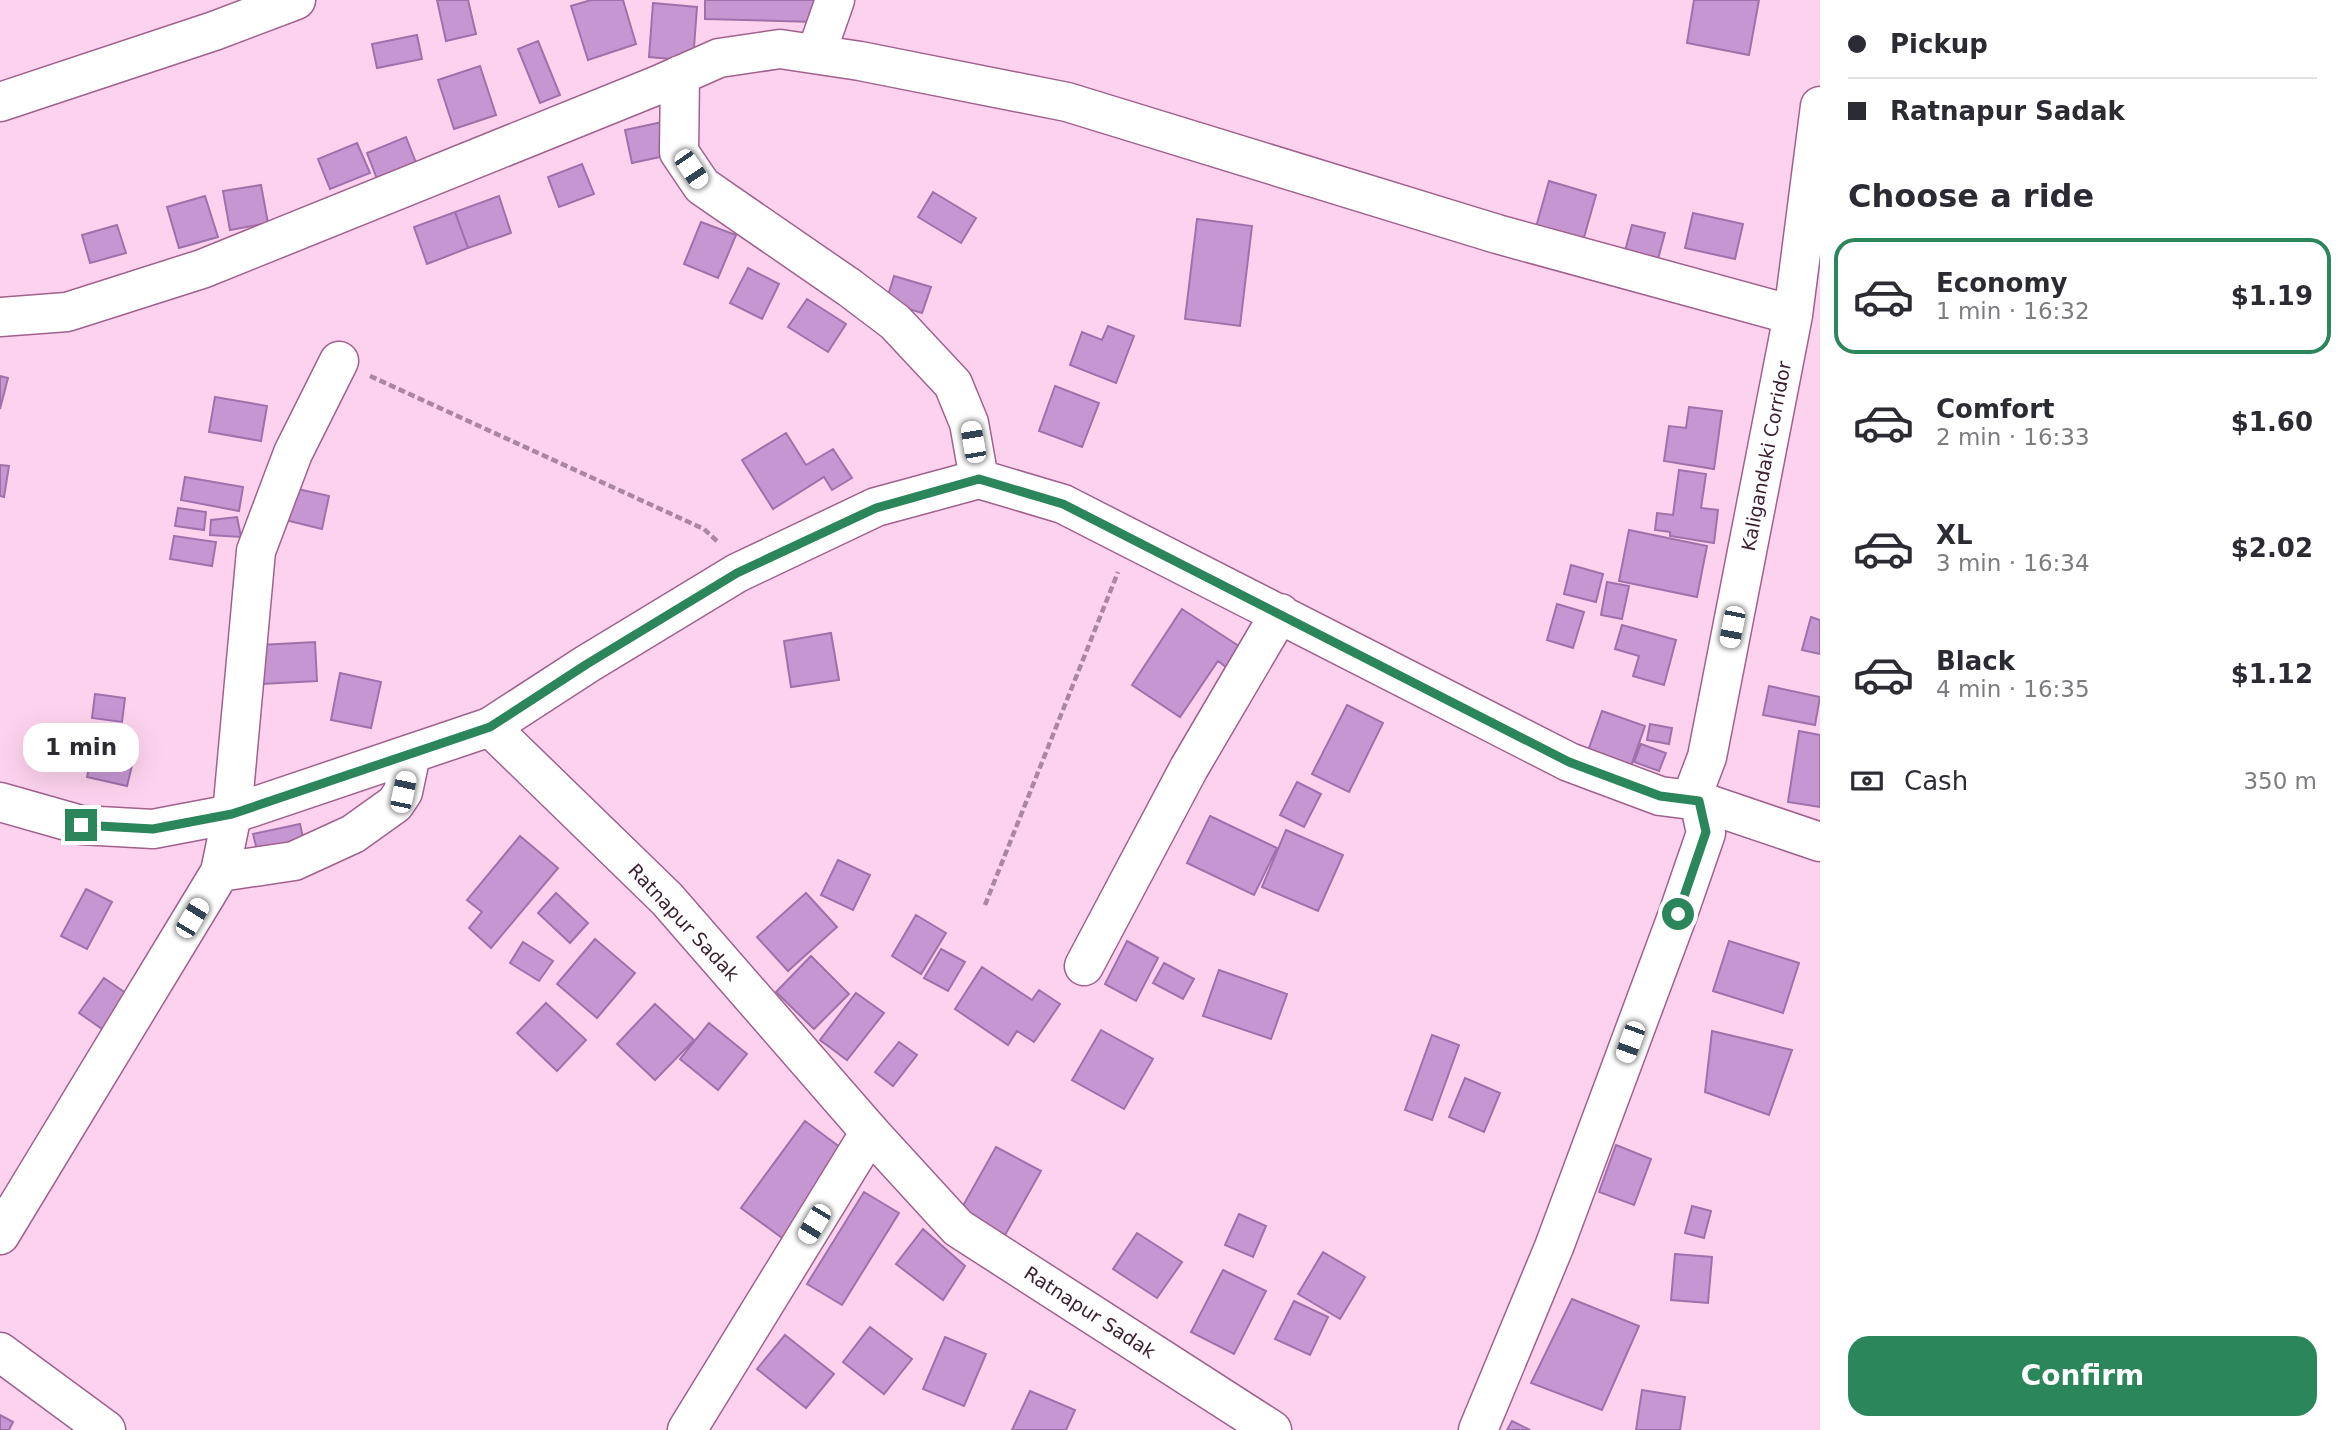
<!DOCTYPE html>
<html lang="en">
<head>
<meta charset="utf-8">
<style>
	:root { --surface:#fff; --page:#f2f2f3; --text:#2b2b33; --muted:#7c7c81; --line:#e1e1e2; --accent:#2c865c }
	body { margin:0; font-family:"DejaVu Sans",sans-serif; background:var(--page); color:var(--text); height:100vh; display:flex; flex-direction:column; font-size:26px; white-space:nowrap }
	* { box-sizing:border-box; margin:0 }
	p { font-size:23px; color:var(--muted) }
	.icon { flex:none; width:38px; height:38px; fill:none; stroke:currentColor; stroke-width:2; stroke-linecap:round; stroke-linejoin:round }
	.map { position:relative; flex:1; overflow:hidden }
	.details { display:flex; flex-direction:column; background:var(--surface); width:525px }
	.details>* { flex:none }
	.banner { display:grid; align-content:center; height:154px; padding:0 28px; background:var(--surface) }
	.end { position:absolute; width:32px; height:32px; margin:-16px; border:9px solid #2c865c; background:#fff; box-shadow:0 0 0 4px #fff }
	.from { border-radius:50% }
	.bubble { position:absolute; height:49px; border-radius:21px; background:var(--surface); box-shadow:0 7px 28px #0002; font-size:23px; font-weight:700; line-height:49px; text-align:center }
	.car { position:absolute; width:21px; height:42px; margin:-21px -10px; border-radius:9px; box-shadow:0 0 5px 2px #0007; background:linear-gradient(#fff 24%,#345 0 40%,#fff 0 76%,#345 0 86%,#fff 0) }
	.banner b { display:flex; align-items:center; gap:24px; height:66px; font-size:26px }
	.banner b+b { border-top:2px solid var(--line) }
	.banner i { width:18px; height:18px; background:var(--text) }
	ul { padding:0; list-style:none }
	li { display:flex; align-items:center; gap:21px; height:116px; margin:0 14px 10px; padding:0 14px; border:4px solid transparent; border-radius:21px }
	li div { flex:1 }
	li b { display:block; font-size:26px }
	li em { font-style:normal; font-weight:700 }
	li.selected { border-color:var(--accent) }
	li>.icon { width:63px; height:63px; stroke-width:1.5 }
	h2 { padding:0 28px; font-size:32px; line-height:84px }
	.pay { display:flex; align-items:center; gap:18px; height:77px; padding:0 28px; font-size:26px }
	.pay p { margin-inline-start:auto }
	.cta { display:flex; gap:14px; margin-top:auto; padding:14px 28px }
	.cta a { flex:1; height:80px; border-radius:21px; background:var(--accent); color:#fff; font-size:28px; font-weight:700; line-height:80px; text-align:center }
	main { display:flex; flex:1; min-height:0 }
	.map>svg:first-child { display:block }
</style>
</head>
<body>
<main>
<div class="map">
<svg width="1820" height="1430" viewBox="0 0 1820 1430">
	<rect width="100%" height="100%" fill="#fdd2ee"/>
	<!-- building -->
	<path fill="#c696d3" stroke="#9f71ab" stroke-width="2" d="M437,0H468L476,34L446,41Z
		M591,0H623L636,44L588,60L571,6Z
		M705,0H814V22L705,19Z
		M1694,0H1759L1749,55L1687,43Z
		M653,3L697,7L693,61L649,57Z
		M417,35L422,59L377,68L372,44Z
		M538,41L560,95L540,103L518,49Z
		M480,66L496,115L454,129L438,80Z
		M667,121L674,154L632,163L625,130Z
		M406,137L418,168L379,184L367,153Z
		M357,143L370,173L330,189L318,159Z
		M582,164L594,194L559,207L548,177Z
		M1549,181L1596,195L1581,248L1534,234Z
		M261,185L268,223L230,230L223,191Z
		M933,192L976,218L961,243L918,217Z
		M205,196L218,237L179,248L167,207Z
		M499,196L511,233L468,248L455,212Z
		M455,212L468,248L427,264L414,227Z
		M1693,213L1743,224L1735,259L1685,248Z
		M1197,219L1252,226L1240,326L1185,319Z
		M701,222L736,235L718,278L684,264Z
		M117,225L126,253L90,263L82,235Z
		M1632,225L1665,233L1654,274L1621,266Z
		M748,268L779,284L762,319L730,303Z
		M894,276L931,287L922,313L886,302Z
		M807,299L846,324L828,352L788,327Z
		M1108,326L1134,336L1116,383L1070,365L1082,332L1102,340Z
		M0,376L8,378L0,409Z
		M1055,386L1099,403L1082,447L1039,431Z
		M215,397L267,406L261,441L209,432Z
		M1689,407L1722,411L1714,469L1664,461L1669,426L1686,428Z
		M786,433L806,465L833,449L852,478L832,490L824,477L773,509L742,460Z
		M0,465L9,466L4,497L0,496Z
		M1679,470L1706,474L1701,508L1718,510L1714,543L1670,536V532L1655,530L1657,513L1673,515Z
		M185,477L243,487L239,511L181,500Z
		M280,485L329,496L322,529L273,517Z
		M178,508L206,512L204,530L175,526Z
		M237,517L241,537L210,535L211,520Z
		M1629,530L1707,546L1697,597L1619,581Z
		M174,536L216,542L212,566L170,559Z
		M1571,565L1603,574L1596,602L1564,594Z
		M1607,582L1629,586L1622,619L1601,615Z
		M1557,604L1584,612L1573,648L1547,640Z
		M1182,609L1245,650L1231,671L1218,661L1180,717L1132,685Z
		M1811,617L1820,620V654L1802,650Z
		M1622,625L1676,640L1664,685L1633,676L1639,656L1615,649Z
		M831,633L839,680L791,687L784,641Z
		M315,642L317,681L262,684L260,645Z
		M340,673L381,682L371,728L331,720Z
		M1769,686L1820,697L1815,725L1763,715Z
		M95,694L125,698L122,722L92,718Z
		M1347,705L1383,723L1349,792L1312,774Z
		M1602,711L1645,726L1631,766L1588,751Z
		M1650,724L1672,728L1669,744L1647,740Z
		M1799,731L1820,735V807L1788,802Z
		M95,740L136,749L127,786L87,777Z
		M1641,744L1666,753L1659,771L1634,762Z
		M1297,782L1321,794L1304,827L1280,815Z
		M1210,816L1277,848L1254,895L1187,863Z
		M300,824L306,851L260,862L253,834Z
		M1286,830L1343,855L1318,911L1262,887Z
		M520,836L558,868L491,948L469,928L482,912L467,900Z
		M838,860L870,875L853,910L821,895Z
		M86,889L112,902L87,949L61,936Z
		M556,893L588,923L570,943L538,913Z
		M806,893L837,927L788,971L757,937Z
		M916,915L946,933L921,974L892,956Z
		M595,939L635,973L597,1018L557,984Z
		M1127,941L1158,958L1136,1001L1105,984Z
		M1729,941L1799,963L1783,1013L1713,991Z
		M523,942L553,961L539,981L510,963Z
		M941,949L965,962L948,991L924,978Z
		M811,956L849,994L814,1029L776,992Z
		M1164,963L1194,979L1183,999L1153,983Z
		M982,967L1032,1000L1039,990L1060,1004L1034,1042L1017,1031L1008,1045L955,1009Z
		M1219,970L1287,994L1271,1039L1203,1016Z
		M104,978L130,996L105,1031L79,1013Z
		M856,993L884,1013L847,1060L820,1040Z
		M546,1003L586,1040L557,1071L517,1033Z
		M655,1004L694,1040L655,1080L617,1044Z
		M709,1023L747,1054L718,1090L680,1059Z
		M1101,1030L1153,1059L1124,1109L1072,1080Z
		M1712,1031L1792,1050L1769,1115L1705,1092Z
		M1432,1035L1459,1045L1432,1120L1405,1110Z
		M899,1042L917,1055L893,1086L875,1072Z
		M1465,1078L1500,1093L1484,1132L1449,1117Z
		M805,1121L849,1154L785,1240L741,1208Z
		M1616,1145L1651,1159L1634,1205L1599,1192Z
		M996,1147L1041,1171L1005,1235L960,1211Z
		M864,1192L899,1213L842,1305L807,1284Z
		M1692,1206L1711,1211L1704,1238L1685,1233Z
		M1239,1214L1266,1226L1253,1257L1225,1245Z
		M923,1229L965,1266L943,1300L896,1264Z
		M1137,1233L1182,1262L1157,1298L1113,1269Z
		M1323,1252L1365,1277L1340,1319L1298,1294Z
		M1675,1254L1712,1257L1708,1303L1671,1300Z
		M1223,1270L1266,1291L1234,1354L1191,1332Z
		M1572,1299L1639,1326L1602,1410L1531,1383Z
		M1294,1301L1328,1317L1310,1355L1275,1339Z
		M870,1327L912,1359L884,1394L843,1362Z
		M785,1335L834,1374L806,1408L757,1369Z
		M945,1337L986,1354L964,1406L923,1389Z
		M1642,1390L1685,1397L1680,1430H1636Z
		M1030,1391L1075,1410L1066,1430H1012Z
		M0,1415L13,1422L9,1430H0Z
		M1512,1421L1530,1430H1507Z"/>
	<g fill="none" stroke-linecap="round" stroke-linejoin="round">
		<defs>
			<path id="minor" d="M816,54L835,0
				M680,75L679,152L702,186L850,288L895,322L953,384L969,423L979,479
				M0,102L214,31L296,0
				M1820,106L1793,315L1707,757L1696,786L1699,801L1820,842
				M0,317L67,312L202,269L658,85L719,58L780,49L860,61L1067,102L1497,234L1793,315
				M490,727L587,664L737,573L876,507L979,479L1063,504L1569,762L1660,796L1699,801L1706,833L1678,914L1554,1247L1478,1430
				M220,872L294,861L353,834L395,804L403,792L411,754
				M1084,966L1189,768L1280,613
				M0,1235L220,872L232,814L256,551L293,453L339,361
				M0,1352L106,1430
				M687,1430L870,1132"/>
			<path id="major" d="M0,802L81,825L153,829L232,814L490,727L667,899L870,1132L958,1228L1272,1430"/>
		</defs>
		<!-- minor casing -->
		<use href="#minor" stroke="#a0618d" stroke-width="41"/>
		<!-- major casing -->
		<use href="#major" stroke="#a0618d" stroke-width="41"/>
		<!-- path -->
		<path stroke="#ab879f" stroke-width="4.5" stroke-dasharray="7 3.5" stroke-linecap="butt" d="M370,376L704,529L718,542
			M985,905L1118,572"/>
		<!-- minor -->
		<use href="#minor" stroke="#fff" stroke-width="38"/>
		<!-- major -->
		<use href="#major" stroke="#fff" stroke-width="38"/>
	</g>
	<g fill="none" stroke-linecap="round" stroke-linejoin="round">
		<!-- route -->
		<path stroke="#2c865c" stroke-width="9" d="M81,825L153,829L232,814L490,727L587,664L737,573L876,508L979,479L1063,504L1569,762L1660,796L1699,801L1706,832L1678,914"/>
	</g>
	<g text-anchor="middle" stroke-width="6" stroke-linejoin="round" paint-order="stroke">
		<!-- street labels -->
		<g font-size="19" fill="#3b2033" stroke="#fff">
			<text transform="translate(1766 456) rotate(-79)" y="7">Kaligandaki Corridor</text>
			<text transform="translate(684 922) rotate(47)" y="7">Ratnapur Sadak</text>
			<text transform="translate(1090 1312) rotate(33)" y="7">Ratnapur Sadak</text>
		</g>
	</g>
</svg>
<i class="end from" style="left:1678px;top:914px"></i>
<i class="end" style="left:81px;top:825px"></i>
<div class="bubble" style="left:23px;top:723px;width:116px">1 min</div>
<i class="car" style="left:691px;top:169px;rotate:146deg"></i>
<i class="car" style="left:973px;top:442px;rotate:350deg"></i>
<i class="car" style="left:1732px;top:627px;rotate:191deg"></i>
<i class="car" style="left:403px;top:792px;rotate:12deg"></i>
<i class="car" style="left:192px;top:918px;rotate:31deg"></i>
<i class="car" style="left:1630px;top:1042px;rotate:200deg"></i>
<i class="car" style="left:814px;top:1224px;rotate:211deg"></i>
</div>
<section class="details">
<div class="banner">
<b><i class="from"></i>Pickup</b>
<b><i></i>Ratnapur Sadak</b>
</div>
<h2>Choose a ride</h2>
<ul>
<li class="selected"><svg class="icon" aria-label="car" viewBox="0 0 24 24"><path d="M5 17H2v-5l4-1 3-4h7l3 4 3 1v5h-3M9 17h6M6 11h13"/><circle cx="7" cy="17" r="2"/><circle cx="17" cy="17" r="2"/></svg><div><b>Economy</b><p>1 min · 16:32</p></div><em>$1.19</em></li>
<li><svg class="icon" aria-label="car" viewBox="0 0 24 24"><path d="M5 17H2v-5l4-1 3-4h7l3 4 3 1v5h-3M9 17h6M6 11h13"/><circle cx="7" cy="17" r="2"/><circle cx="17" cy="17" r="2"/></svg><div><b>Comfort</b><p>2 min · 16:33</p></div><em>$1.60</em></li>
<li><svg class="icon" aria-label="car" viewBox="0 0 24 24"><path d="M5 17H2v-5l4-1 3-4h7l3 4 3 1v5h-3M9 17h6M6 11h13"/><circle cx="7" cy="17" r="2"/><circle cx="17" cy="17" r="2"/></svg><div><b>XL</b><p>3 min · 16:34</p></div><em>$2.02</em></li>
<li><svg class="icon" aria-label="car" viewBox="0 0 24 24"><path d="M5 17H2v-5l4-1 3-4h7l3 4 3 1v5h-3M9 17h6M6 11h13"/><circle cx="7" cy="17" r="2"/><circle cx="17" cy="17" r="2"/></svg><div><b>Black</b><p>4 min · 16:35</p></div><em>$1.12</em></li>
</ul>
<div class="pay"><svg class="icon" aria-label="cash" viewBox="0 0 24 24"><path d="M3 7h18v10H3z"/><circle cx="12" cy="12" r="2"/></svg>Cash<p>350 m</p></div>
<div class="cta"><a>Confirm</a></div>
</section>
</main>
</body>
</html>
